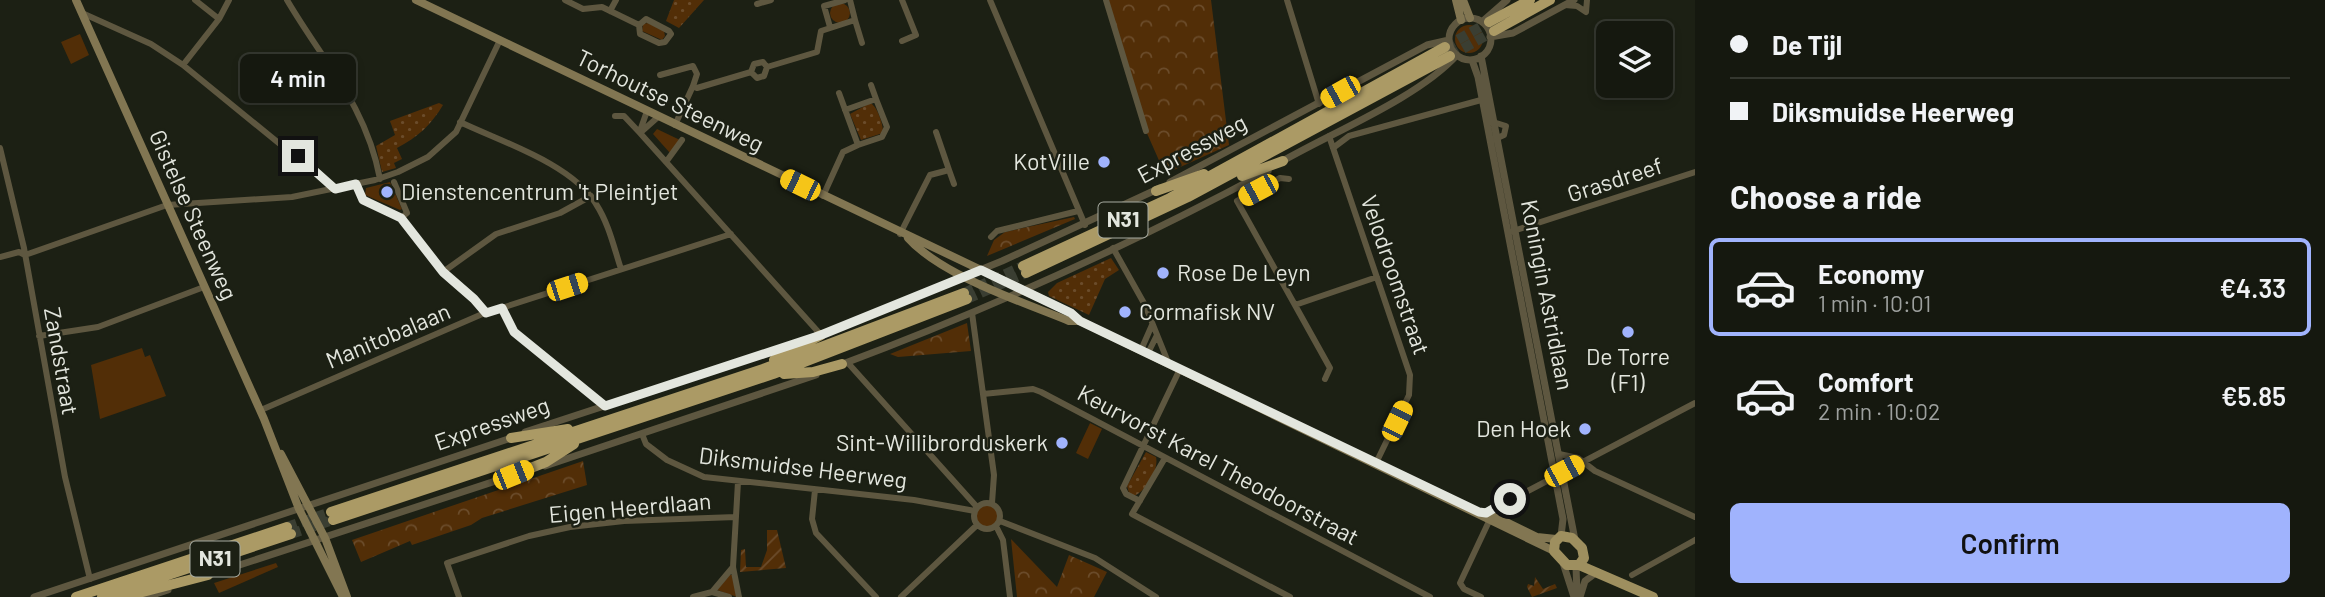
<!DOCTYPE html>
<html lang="en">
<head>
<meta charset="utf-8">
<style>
	:root { --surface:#15180f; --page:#22251d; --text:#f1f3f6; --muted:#9da09e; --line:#34372f; --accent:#a0b3fd }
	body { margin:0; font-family:Barlow,sans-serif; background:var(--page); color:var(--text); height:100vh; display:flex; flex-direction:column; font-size:26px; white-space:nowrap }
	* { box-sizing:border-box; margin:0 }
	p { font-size:23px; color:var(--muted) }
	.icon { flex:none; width:38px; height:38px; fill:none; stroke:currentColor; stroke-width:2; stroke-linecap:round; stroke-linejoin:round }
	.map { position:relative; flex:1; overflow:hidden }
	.details { display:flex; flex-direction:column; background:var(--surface); width:630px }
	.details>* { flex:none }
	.guide { display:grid; align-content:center; height:154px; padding:0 35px; background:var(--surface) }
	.tools { position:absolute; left:1596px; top:21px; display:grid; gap:14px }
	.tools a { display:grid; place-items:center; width:77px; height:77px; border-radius:10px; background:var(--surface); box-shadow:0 4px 10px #0003,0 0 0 2px var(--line); font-size:35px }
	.end { position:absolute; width:32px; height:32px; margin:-16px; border:9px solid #e3e6de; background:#111; box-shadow:0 0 0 4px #111 }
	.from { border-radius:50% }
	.bubble { position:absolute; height:49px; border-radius:10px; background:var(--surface); box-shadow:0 4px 10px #0003,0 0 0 2px var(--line); font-size:23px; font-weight:600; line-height:49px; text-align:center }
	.car { position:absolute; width:21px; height:42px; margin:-21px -10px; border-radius:9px; box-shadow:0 0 5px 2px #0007; background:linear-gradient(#f5c518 24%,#345 0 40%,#f5c518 0 76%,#345 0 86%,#f5c518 0) }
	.guide b { display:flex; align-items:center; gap:24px; height:66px; font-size:26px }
	.guide b+b { border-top:2px solid var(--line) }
	.guide i { width:18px; height:18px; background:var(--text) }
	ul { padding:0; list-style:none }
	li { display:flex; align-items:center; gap:21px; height:98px; margin:0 14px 10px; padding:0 21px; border:4px solid transparent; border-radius:10px }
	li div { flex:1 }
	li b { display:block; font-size:26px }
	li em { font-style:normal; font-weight:600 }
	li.selected { border-color:var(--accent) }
	li>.icon { width:63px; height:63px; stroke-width:1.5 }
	h2 { padding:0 35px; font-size:32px; line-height:84px }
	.action { display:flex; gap:14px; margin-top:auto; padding:14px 35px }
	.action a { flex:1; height:80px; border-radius:10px; background:var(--accent); color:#111; font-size:28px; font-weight:600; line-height:80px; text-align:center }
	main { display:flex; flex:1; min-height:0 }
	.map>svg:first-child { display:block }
</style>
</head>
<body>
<main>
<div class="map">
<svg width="1695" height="597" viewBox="0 0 1695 597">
	<defs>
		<pattern id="forest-crowns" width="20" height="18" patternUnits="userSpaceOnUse" patternTransform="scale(1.75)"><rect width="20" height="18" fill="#522e07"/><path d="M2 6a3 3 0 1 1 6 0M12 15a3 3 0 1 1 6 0" fill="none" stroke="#6b4c2b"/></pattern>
		<pattern id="park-dots" width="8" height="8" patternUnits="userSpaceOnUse" patternTransform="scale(1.75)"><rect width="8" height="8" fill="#522e07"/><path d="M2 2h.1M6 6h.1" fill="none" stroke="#6b4c2b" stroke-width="1.8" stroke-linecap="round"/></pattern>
		<pattern id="garden-furrows" width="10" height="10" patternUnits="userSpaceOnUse" patternTransform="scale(1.75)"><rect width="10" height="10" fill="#522e07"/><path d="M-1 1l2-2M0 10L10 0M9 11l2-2" fill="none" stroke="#6b4c2b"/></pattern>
	</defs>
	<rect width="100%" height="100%" fill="#1c2014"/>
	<!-- grass -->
	<path fill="#522e07" d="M830 13a10 10 0 1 1 20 0a10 10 0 1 1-20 0Z
		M648,23L664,31L665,36L662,40L642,31L643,24Z
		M1455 39a14 14 0 1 1 28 0a14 14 0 1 1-28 0Z
		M80,34L89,55L71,64L61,42Z
		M657,129L680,140L670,153L653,134Z
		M390,182L402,209L400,210L365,195L366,188Z
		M142,348L145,357L150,355L166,396L100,419L91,365Z
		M1090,423L1102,429L1088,459L1076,453Z
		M976 516a11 11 0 1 1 22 0a11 11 0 1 1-22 0Z
		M276,563L278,567L219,593L214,583Z
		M730,575H732L737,597L717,590Z"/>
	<!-- forest -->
	<path fill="url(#forest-crowns)" d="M1107,0H1211L1229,145L1165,174L1146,131Z
		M1074,217L1075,219L987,256L994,240L1005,232Z
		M967,323L971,351L898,357L890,354Z
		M583,461L587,485L482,518L471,525L412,545L410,541L361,562L352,540Z
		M1011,539L1057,587L1069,555L1107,572L1094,597H1017Z"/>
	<!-- park -->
	<path fill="url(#park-dots)" d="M674,0H704L679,28L666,21Z
		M439,103L443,105C431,125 418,137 397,148L402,159L394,163L396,168L382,172L376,146L395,135L390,121Z
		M870,103C877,105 884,126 883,133L861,140L850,114Z
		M1111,258L1119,270L1105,279L1089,315L1049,296L1048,292L1057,283Z
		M1146,452L1156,457C1159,470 1146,491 1134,496L1129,493L1127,486Z"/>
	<!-- garden -->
	<path fill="url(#garden-furrows)" d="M767,530H777L786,568L740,572L741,550L745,549L746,567H761L767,550Z
		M1535,577L1543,589L1555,584L1557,588L1532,597L1527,587L1528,584L1534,586Z"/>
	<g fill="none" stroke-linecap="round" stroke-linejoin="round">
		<!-- trunk-tunnel -->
		<path stroke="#3a3e32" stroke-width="10" stroke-dasharray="10 5" stroke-linecap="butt" d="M1445,47L1489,22
			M1450,56L1494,31
			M964,293L1023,266
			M967,299L1026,273
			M287,527L331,512
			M291,534L333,520"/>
		<!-- minor -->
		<path stroke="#5e5740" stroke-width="6" d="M195,0L219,19
			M287,0C324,63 366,105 380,179
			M565,0L583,9L602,7L639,25
			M990,0L1085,225
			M1106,0L1146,131
			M1287,0L1319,104
			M757,4L771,0
			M1565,5L1577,6L1586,12L1587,0
			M610,11L616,0
			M82,13L151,44L183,65L335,189
			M646,19L669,31L671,34L665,42L659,43L640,34L639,25Z
			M855,20L862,43
			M830,27L824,6L845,0
			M902,41L916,35L902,0
			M183,65L219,19L229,0
			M751,72L754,64L763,62L767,67L817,52L821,31L855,20L850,0
			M660,75L693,66L697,74L693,86L697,88L751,72L757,78L764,76L767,67
			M871,85L876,99
			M845,110L876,99L887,127L882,137L858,145
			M615,116H624L640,133L821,335
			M460,122C502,142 572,164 596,204C609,224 614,248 621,269
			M1493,122L1506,126L1504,135L1493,140
			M675,125L693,86
			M640,131L647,111
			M936,132L949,170
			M640,133L658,117
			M1329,136L1410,375L1409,395L1376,463
			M0,148L24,248L65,477L90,579
			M1333,148L1349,136L1481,100
			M666,162L682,140
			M1289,179L1280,178L1237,201L1330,368L1325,379
			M394,182L407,213L401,218
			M356,184L363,200L401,218L443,272L474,299L486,313
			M823,196L843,152L858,145L839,93
			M1510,232L1695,172
			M900,234L930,175L949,170L954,184
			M991,237L997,231L1078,211
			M1113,248L1145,305L1168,362
			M0,257L19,252L25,255L167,205L292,197L375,180L398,172L428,157L456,132L500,40
			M443,272L496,234L560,213L591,196
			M1295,305L1377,277
			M502,308L514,332L605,406
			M972,313L994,475L992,503
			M39,336L98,327L204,287
			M1141,350L1152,325
			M1148,353L1157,335
			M848,363L977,507
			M983,394L1033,389L1041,392L1430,597
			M261,410L480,315L731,234
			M642,434L646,444L667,460L704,477L914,500L975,511
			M1559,454L1578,458L1595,471L1695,517
			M1165,458L1132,514L1290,597
			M738,482L733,567L739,597
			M815,490L812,519L816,533L876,597
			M1140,501L1126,494L1123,488L1180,369
			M974 516a13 13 0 1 1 26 0a13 13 0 1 1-26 0Z
			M1486,513L1695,403
			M1000,521L1095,558L1156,597
			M996,526L1003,540L1010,597
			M1632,575L1695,540
			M712,592L729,597
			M459,597L447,563L529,536L570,527L624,521L736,517
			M693,597L712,592L733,567
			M901,597L977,525
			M1481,597L1464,589L1460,583L1491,517"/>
		<!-- tertiary -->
		<path stroke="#5e5740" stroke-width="7" d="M1449 39a21 21 0 1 1 42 0a21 21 0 1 1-42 0Z
			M1482,22L1507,0
			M1490,37L1513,33L1574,0
			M1481,56L1575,540
			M1472,60L1478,77L1563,519L1561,536
			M1281,162C1333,132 1418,98 1457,55
			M1170,182L1427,45L1449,40
			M840,365C987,310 1130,245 1268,171
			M525,432L821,335L1002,261L1160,188
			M545,466L816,375
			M1563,563L1574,597
			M1576,567L1577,593
			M206,576L517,474
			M34,597L514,437
			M146,597L168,590
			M1580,597L1585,581L1597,572"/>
		<!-- secondary -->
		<path stroke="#827652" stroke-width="8" d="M76,0L264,419L299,509L343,597
			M416,0L1071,313L1080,321L1554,551
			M1456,0L1461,20
			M1463,0L1470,18
			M908,238C942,276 1023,302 1069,321H1080
			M281,454L325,538L347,597
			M1479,512H1486L1537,537L1556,539"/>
		<!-- primary -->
		<path stroke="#9e8f5f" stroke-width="10" d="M1561,536L1572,538L1582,548L1584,558L1579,565H1567L1554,551L1555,542Z
			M1579,565L1653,597"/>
		<!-- trunk -->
		<path stroke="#ab9a65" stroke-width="10" d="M1489,22L1530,0
			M1494,31L1550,0
			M1242,176L1283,161
			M1156,191L1204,174
			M1023,266L1170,198L1445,47
			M1026,273L1188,197L1450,56
			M774,360L821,335
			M784,374L813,372L842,364
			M511,438L568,429
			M513,475L546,462L574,444
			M331,512L763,369L964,293
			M333,520L773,374L967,299
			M76,597L287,527
			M102,597L291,534
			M123,597L208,575"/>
	</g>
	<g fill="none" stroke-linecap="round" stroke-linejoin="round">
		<!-- route -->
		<path stroke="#e3e6de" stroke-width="9" d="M298,156L335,189L356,184L363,200L401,218L443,272L474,299L486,313L502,308L514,332L605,406L821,335L981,270L1071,313L1080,321L1479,512L1486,513L1510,499"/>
	</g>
	<!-- markers -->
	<g fill="#a0b3fd" stroke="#1c2014" stroke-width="2.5">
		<circle cx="1104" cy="162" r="7"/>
		<circle cx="387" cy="192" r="7"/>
		<circle cx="1163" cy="273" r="7"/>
		<circle cx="1125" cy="312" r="7"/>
		<circle cx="1628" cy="332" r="7"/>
		<circle cx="1585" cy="429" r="7"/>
		<circle cx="1062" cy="443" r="7"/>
	</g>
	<g text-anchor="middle" stroke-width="5" stroke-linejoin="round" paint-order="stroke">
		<!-- shield labels -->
		<g fill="#1c2014" stroke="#a7aba1" stroke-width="2">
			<rect x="1098.5" y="202.5" width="49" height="35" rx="5"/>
			<rect x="190.5" y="541.5" width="49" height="35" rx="5"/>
		</g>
		<g font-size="21" font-weight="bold" fill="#e3e6de">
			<text x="1123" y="227">N31</text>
			<text x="215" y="566">N31</text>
		</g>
		<!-- street labels -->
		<g font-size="23" fill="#e3e6de" stroke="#1c2014">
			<text transform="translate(670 101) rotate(26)" y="8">Torhoutse Steenweg</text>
			<text transform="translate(1192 149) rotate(-28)" y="8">Expressweg</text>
			<text transform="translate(1615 180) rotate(-18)" y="8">Grasdreef</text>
			<text transform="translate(193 215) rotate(66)" y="8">Gistelse Steenweg</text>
			<text transform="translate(1395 275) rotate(71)" y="8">Velodroomstraat</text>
			<text transform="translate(1547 295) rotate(79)" y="8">Koningin Astridlaan</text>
			<text transform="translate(388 336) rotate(-23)" y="8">Manitobalaan</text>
			<text transform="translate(61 361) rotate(80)" y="8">Zandstraat</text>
			<text transform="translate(492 424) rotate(-19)" y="8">Expressweg</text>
			<text transform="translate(1218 465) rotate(28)" y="8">Keurvorst Karel Theodoorstraat</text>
			<text transform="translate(803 468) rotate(7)" y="8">Diksmuidse Heerweg</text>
			<text transform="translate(630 508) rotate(-5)" y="8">Eigen Heerdlaan</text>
		</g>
		<!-- poi labels -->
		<g font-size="23" fill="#e3e6de" stroke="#1c2014" text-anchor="end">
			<text x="1090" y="170">KotVille</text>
			<text x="401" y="200" text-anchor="start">Dienstencentrum 't Pleintjet</text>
			<text x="1177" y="281" text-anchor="start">Rose De Leyn</text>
			<text x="1139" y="320" text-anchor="start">Cormafisk NV</text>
			<text x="1628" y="365" text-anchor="middle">De Torre<tspan x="1628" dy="26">(F1)</tspan></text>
			<text x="1571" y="437">Den Hoek</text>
			<text x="1048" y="451">Sint-Willibrorduskerk</text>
		</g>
	</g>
</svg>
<div class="tools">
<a><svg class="icon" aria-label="layers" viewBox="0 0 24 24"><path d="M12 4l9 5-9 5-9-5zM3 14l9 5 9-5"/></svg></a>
</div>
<i class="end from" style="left:1510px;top:499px"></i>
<i class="end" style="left:298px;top:156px"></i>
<div class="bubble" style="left:240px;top:54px;width:116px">4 min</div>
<i class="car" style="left:1340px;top:92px;rotate:241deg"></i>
<i class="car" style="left:800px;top:185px;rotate:296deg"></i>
<i class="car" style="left:1258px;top:190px;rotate:242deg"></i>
<i class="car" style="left:567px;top:287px;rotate:72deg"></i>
<i class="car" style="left:1397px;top:421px;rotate:26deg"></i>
<i class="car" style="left:1564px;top:471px;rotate:62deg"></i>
<i class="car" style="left:513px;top:475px;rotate:68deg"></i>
</div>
<section class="details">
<div class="guide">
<b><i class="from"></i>De Tijl</b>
<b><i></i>Diksmuidse Heerweg</b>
</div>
<h2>Choose a ride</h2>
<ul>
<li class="selected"><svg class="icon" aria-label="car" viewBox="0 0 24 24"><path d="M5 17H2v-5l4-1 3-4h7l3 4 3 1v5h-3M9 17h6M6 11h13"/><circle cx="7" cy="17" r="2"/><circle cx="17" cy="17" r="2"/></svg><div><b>Economy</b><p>1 min · 10:01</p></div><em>€4.33</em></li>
<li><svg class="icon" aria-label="car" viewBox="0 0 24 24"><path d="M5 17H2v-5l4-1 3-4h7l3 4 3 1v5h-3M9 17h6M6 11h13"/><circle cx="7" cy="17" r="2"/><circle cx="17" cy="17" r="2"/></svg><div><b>Comfort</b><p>2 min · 10:02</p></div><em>€5.85</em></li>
</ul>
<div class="action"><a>Confirm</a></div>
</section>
</main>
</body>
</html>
